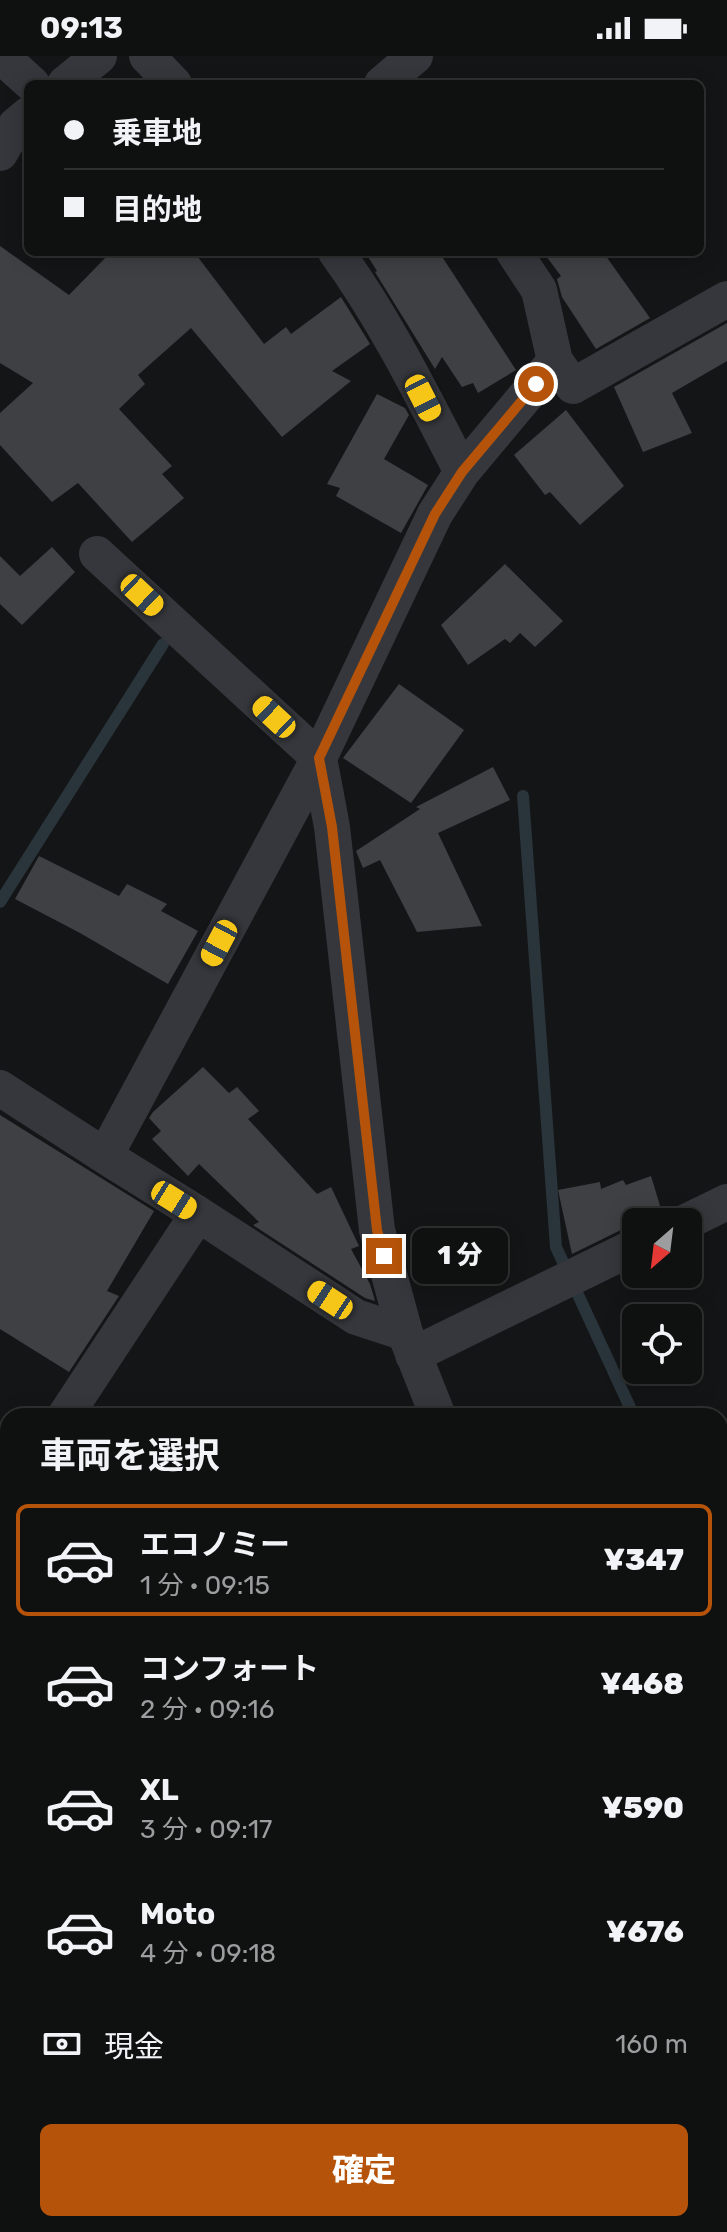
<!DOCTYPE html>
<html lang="ja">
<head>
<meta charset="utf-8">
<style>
	:root { --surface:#0f1010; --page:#181919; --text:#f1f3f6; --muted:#9b9d9f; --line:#2f3030; --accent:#b45309 }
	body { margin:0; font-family:Rubik,"Noto Sans JP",sans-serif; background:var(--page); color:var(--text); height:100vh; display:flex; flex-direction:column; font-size:30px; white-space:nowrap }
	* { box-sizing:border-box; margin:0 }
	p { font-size:26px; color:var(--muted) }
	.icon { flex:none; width:44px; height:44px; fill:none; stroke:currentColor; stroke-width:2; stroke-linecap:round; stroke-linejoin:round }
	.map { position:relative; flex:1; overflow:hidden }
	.drawer { position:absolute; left:0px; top:1352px; width:728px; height:824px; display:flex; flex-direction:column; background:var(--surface); border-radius:24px 24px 0 0; box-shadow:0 4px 20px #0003,0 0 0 2px var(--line) }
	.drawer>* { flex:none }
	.hud { position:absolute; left:24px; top:24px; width:680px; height:176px; border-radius:12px; box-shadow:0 4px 20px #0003,0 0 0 2px var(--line); display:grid; align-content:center; height:176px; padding:0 40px; background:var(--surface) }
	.needle { width:52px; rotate:208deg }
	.tools { position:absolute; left:622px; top:1152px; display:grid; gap:16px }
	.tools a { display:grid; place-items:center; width:80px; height:80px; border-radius:12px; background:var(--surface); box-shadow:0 4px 20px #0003,0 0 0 2px var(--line); font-size:40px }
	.end { position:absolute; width:36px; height:36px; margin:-18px; border:10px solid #b45309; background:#fff; box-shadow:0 0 0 4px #fff }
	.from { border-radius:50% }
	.bubble { position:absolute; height:56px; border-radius:12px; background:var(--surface); box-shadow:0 4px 20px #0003,0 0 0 2px var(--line); font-size:26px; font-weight:800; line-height:56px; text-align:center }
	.car { position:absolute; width:24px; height:48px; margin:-24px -12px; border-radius:10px; box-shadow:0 0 6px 2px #0007; background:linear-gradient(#f5c518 24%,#345 0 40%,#f5c518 0 76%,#345 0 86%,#f5c518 0) }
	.hud b { display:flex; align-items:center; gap:28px; height:76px; font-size:30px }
	.hud b+b { border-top:2px solid var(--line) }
	.hud i { width:20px; height:20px; background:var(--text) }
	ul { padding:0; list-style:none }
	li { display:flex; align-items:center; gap:24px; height:112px; margin:0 16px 12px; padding:0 24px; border:4px solid transparent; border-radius:12px }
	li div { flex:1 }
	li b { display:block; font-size:30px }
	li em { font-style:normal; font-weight:800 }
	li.active { border-color:var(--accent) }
	li>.icon { width:72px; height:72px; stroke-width:1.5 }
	h2 { padding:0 40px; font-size:36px; line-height:96px }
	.pay { display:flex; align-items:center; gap:20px; height:88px; padding:0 40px; font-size:30px }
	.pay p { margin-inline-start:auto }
	.action { display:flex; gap:16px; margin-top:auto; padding:16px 40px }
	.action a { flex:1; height:92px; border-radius:12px; background:var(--accent); color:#fff; font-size:32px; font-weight:800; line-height:92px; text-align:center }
	.status { display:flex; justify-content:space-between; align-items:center; height:56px; padding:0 40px; background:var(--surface); direction:ltr }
	.status svg { height:22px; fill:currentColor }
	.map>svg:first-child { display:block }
</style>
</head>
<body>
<div class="status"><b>09:13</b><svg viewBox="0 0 49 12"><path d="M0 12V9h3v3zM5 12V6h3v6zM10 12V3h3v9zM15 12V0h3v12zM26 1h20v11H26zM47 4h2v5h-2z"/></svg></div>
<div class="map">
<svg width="727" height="2176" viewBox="0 0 727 2176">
	<rect width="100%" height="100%" fill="#141516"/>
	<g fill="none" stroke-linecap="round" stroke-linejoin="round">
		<!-- stream -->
		<path stroke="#2a343b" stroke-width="12" d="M523,740L556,1191L634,1360
			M0,846L163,588
			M720,1546L727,1561
			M0,1844L8,1851
			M393,2168L403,2176"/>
	</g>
	<!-- building -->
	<path fill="#3e4043" d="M0,190L69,239L111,196H194L264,288L286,271L291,278L341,241L370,288L332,315L351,325L282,381L191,272L138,319L145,328L119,353L172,410L162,418L184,442L132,486L78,427L52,446L0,389V357L33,327L0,307Z
		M365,196H439L516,314L478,337L473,327L462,331L442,301L435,313L375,216L377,215Z
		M543,196H603L650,262L596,293L562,241L557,223L561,220Z
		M727,267V305L672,337L692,377L643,396L614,331Z
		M377,338L405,352L409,359L384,403L428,429L401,477L336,440L340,432L327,428Z
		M566,354L624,430L580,469L550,436L545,439L514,399Z
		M52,491L75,516L22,569L0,548V500L20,520Z
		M505,508L563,565L535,591L520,577L510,587L505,583L468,609L441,569Z
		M399,628L464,674L411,747L343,702Z
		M493,711L510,744L438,777L482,870L417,876L380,804L363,812L356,795L420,753L416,751Z
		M39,800L119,840L127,828L167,848L161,855L198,875L168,928L80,877L15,843Z
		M203,1011L229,1037L237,1031L259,1055L248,1063L317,1138L331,1131L359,1190L351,1193L370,1228L375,1245L365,1242L253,1169L259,1166L199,1108L188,1120L152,1083L161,1075L149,1062L153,1056Z
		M0,1059L154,1155L107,1235L119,1240L69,1316L0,1273Z
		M651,1120L665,1166H636V1169L627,1171L572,1198L558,1134L600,1126L601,1133L623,1124L626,1129Z"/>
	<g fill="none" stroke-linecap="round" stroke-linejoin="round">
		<!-- minor -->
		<path stroke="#35373c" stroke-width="36" d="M1,0L32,28
			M147,0L174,28
			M65,28L99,0
			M382,28L415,0
			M0,97L16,69L28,59
			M336,196C386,265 423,341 462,416
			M555,305L573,330L727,243
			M97,498L319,702L105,1100L198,1158
			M0,1032L105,1100
			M686,1166L727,1146
			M413,1299L636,1190
			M65,1360L198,1158L356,1261L405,1277
			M438,1360L405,1277L377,1174L332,771L319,702L435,458L462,416L555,305L539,234L514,196
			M0,1463L8,1450
			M0,1798L8,1805
			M720,1974L727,1988
			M471,2168L483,2176
			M343,2171L345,2168"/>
		<!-- motorway -->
		<path stroke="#61656d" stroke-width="44" d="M0,1934L8,1941
			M0,1995L8,2000
			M0,2087L8,2093
			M0,2127L8,2132
			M62,2168L75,2176
			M112,2168L123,2176
			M240,2168L252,2176
			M289,2168L299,2176"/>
	</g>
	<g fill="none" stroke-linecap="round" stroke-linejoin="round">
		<!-- route -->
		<path stroke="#b45309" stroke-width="10" d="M384,1200L377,1174L332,771L319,702L435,458L462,416L536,328"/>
	</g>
</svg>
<div class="tools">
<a><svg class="needle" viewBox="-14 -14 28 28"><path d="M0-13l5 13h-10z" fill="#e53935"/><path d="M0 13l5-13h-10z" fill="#9b9d9f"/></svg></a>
<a><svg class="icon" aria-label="locate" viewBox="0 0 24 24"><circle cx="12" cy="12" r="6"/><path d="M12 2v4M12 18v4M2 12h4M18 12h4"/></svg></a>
</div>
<i class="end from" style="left:536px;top:328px"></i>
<i class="end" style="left:384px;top:1200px"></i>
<div class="bubble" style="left:412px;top:1172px;width:96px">1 分</div>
<i class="car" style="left:423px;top:342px;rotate:153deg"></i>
<i class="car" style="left:142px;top:539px;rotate:133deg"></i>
<i class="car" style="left:274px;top:661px;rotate:313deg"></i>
<i class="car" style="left:219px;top:887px;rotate:208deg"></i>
<i class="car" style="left:174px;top:1144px;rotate:122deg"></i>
<i class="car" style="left:330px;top:1244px;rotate:303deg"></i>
<div class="hud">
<b><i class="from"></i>乗車地</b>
<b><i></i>目的地</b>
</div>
<section class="drawer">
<h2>車両を選択</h2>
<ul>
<li class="active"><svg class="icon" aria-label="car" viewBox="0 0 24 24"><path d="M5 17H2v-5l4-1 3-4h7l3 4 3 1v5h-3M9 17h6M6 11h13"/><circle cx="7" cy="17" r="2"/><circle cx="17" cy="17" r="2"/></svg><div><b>エコノミー</b><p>1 分 · 09:15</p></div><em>¥347</em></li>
<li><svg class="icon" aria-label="car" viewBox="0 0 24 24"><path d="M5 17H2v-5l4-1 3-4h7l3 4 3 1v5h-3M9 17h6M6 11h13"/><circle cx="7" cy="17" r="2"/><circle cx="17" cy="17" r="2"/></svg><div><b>コンフォート</b><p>2 分 · 09:16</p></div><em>¥468</em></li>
<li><svg class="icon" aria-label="car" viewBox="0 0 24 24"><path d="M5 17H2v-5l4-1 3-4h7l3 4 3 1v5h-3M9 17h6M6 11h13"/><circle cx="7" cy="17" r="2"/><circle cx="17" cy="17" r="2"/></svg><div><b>XL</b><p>3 分 · 09:17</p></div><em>¥590</em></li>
<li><svg class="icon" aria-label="car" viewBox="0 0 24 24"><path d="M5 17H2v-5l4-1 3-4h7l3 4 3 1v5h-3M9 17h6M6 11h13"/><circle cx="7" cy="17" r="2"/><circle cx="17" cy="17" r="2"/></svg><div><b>Moto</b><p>4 分 · 09:18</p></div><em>¥676</em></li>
</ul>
<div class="pay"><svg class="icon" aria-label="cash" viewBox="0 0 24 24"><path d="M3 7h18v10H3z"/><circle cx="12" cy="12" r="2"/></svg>現金<p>160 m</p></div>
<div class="action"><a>確定</a></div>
</section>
</div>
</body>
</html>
